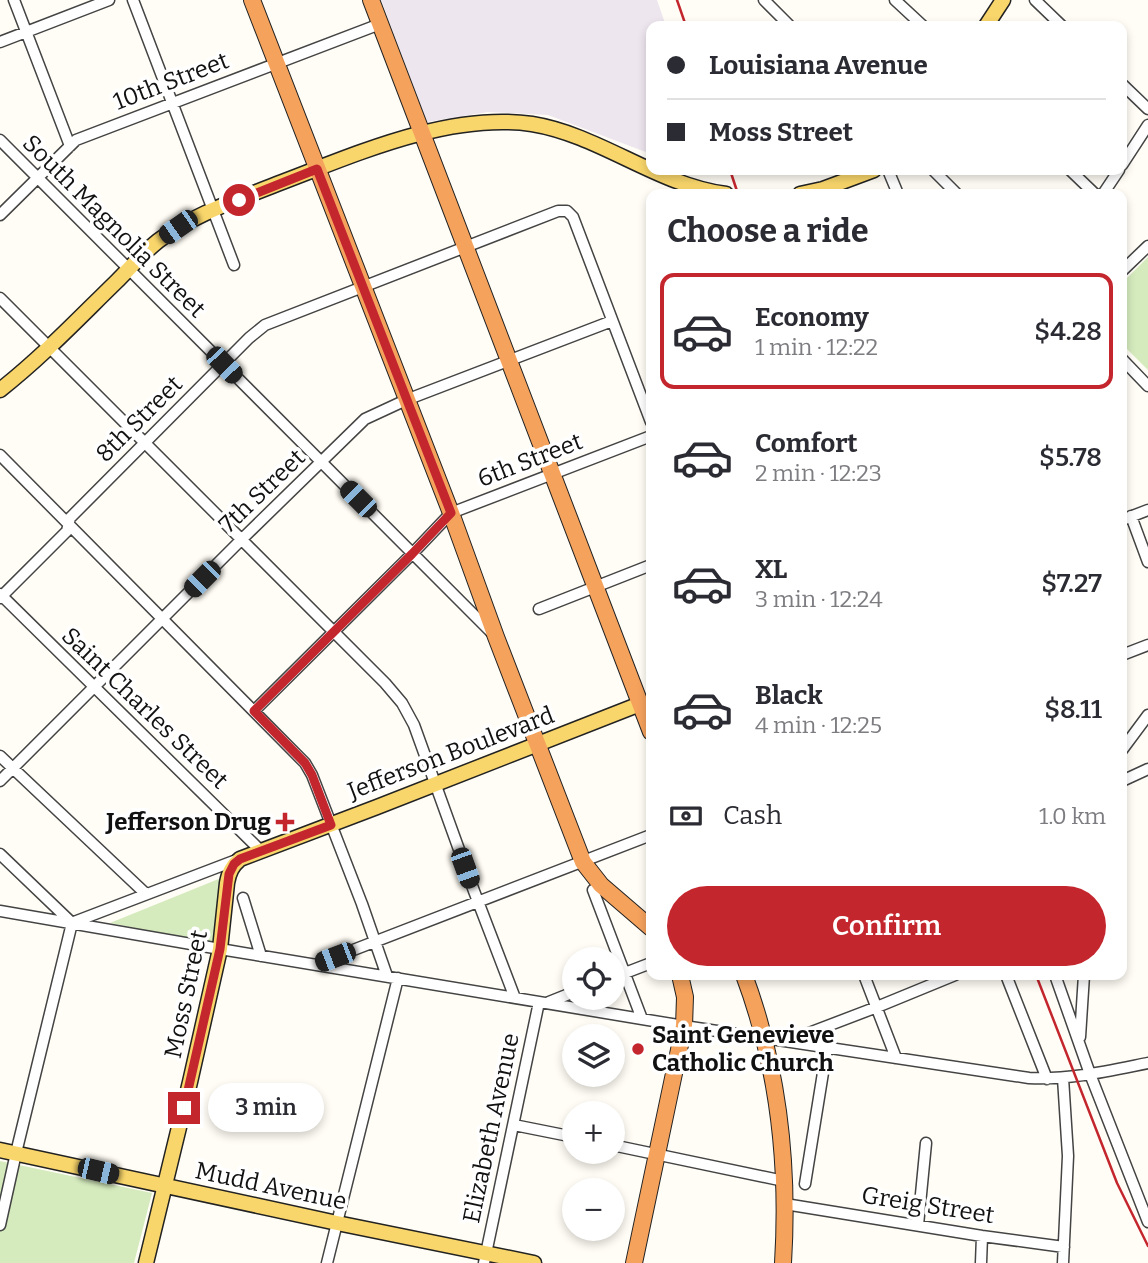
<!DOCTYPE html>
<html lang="en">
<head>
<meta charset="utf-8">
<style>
	:root { --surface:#fff; --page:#f7f7f7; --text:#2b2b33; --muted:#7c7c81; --line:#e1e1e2; --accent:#c4262e }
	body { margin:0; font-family:Bitter,serif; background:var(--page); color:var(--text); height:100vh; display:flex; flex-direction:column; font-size:26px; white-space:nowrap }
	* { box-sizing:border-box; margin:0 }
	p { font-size:23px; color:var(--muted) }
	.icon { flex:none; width:38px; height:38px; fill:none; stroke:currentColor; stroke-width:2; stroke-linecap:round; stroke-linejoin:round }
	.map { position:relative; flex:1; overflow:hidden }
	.panel { position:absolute; left:646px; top:189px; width:481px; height:791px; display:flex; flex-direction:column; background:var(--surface); border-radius:14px; box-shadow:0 4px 10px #0003 }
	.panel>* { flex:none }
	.banner { position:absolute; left:646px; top:21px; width:481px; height:154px; border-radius:14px; box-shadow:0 4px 10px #0003; display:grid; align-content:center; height:154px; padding:0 21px; background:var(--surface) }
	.tools { position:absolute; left:562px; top:947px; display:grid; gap:14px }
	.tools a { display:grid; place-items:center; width:63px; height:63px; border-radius:50%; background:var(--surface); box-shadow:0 4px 10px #0003; font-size:35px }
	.end { position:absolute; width:32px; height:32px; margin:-16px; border:9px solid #c4262e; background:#fff; box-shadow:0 0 0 4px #fff }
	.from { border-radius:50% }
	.bubble { position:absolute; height:49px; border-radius:24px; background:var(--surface); box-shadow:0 4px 10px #0003; font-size:23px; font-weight:600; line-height:49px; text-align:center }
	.car { position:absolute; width:21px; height:42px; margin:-21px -10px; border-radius:9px; box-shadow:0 0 5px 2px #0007; background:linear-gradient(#222 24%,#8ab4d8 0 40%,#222 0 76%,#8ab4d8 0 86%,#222 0) }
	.banner b { display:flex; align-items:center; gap:24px; height:66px; font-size:26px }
	.banner b+b { border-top:2px solid var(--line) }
	.banner i { width:18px; height:18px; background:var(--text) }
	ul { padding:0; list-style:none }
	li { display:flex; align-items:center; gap:21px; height:116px; margin:0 14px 10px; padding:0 7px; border:4px solid transparent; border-radius:14px }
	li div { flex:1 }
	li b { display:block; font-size:26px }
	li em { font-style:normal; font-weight:600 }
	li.current { border-color:var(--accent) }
	li>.icon { width:63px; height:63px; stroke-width:1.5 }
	h2 { padding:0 21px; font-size:32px; line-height:84px }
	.pay { display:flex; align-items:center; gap:18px; height:77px; padding:0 21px; font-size:26px }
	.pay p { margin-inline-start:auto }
	.button { display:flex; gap:14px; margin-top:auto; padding:14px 21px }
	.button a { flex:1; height:80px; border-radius:42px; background:var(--accent); color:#fff; font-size:28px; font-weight:600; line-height:80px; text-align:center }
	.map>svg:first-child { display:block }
</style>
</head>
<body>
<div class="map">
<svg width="1148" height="1263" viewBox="0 0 1148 1263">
	<rect width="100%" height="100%" fill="#fffdf5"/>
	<!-- industrial -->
	<path fill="#eee6ef" d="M381,0H657L666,26H651V154L548,115L488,112L427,122Z"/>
	<!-- green -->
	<path fill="#d5ebbd" d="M1148,257V370L1122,344V283Z
		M221,878L216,944L110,923Z
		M0,1161L152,1193L134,1263H0Z"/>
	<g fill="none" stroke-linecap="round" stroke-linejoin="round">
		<defs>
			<path id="minor" d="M14,0L70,146
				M133,0L234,265
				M764,0L790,26
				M895,0L923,26
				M1035,0L1062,26
				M0,42L109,0
				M1122,84L1148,109
				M0,140L492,633
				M1122,165L1148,125
				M888,170L898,194
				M933,170L957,194
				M1070,170L1095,194
				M1103,194L1119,170
				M0,215L76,140L380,24
				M1122,271L1148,246
				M0,298L385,683L402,703L414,725L474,891L515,998
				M1122,359L1148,386
				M0,455L305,763L312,775L362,904L387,976
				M1131,516L1148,562
				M1122,520L1148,510
				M0,594L261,851
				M0,598L67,531L70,518L249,338L265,325L558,211H567L573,217L651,422
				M539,609L651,565
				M1122,655L1148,645
				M254,711L412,554L451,513L651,436
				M1122,750L1148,715
				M0,756L146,894
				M0,781L241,540L365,419L406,400L612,321
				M1122,781L1148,769
				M0,854L72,923
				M593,890L642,1019
				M243,898L261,956
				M0,911L220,949L684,1026L1029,1078C1070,1080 1108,1071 1148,1063
				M74,922L239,859
				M317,964L651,835
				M864,975L896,1058
				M1006,975L1047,1079
				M1055,975L1090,1074L1148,1222
				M612,978L651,963
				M549,1002L574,992
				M1080,1037L1084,975
				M788,1041L877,1007L955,975
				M1063,1078L1068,1156L1063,1263
				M514,1125L574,1137
				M612,1145L784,1181
				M805,1184L827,1048
				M785,1204L982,1236L1064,1247
				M0,1225L16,1153L72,923
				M918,1225L926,1143
				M327,1263L398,978
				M484,1263L539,1002
				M981,1263L982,1236"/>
			<path id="major" d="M986,26L1003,0
				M800,194L823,189L874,170
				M0,390C42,357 78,319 116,282C130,268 143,253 158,241C192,215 237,200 277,184C354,155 448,112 532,124C600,135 657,185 726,194
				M0,1150L337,1223L534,1263
				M146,1263L190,1082L220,949L227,883C229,872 232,866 240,859L377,807L640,704"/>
			<path id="highway" d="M252,0L451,513L496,637L583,862L601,885L651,928
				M371,0L651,732
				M744,975C778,1066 789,1166 783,1263
				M634,1263L684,1026L685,997L680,975"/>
		</defs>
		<!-- minor casing -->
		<use href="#minor" stroke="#444" stroke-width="13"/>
		<!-- major casing -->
		<use href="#major" stroke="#222" stroke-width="17"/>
		<!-- highway casing -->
		<use href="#highway" stroke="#222" stroke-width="18"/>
		<!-- minor -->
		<use href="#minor" stroke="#fff" stroke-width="10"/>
		<!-- major -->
		<use href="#major" stroke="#f9d66b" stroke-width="14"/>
		<!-- highway -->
		<use href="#highway" stroke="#f5a25d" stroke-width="16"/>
		<!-- rail -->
		<path stroke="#c4262e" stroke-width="2.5" d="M677,0L686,26
			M730,170L738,194
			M1036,975L1117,1183L1148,1246"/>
	</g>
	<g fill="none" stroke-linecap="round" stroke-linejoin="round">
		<!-- route -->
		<path stroke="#c4262e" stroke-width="9" d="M184,1108L220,949L229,874L234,864L240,859L331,825L312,775L305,763L254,711L412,554L451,513L317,169L239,200"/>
	</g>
	<!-- markers -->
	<g fill="#c4262e" stroke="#fff" stroke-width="2.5">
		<path d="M281.5 811.5h7v7h7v7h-7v7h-7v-7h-7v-7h7z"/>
		<circle cx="638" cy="1049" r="7"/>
	</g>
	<g text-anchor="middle" stroke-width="7" stroke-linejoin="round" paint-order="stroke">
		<!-- street labels -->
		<g font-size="24" fill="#111" stroke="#fff">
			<text transform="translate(171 81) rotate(-21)" y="8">10th Street</text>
			<text transform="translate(114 226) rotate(45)" y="8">South Magnolia Street</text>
			<text transform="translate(139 419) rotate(-45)" y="8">8th Street</text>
			<text transform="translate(530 460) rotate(-21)" y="8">6th Street</text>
			<text transform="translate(262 491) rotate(-44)" y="8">7th Street</text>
			<text transform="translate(145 708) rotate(44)" y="8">Saint Charles Street</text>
			<text transform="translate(451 753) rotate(-21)" y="8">Jefferson Boulevard</text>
			<text transform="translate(186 994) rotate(-78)" y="8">Moss Street</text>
			<text transform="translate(491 1128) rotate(-78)" y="8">Elizabeth Avenue</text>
			<text transform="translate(271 1186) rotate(12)" y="8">Mudd Avenue</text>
			<text transform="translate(928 1205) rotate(9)" y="8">Greig Street</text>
		</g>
		<!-- poi labels -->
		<g font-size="24" font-weight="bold" fill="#111" stroke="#fff" text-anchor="end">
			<text x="271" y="830">Jefferson Drug</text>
			<text x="652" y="1043" text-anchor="start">Saint Genevieve<tspan x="652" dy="28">Catholic Church</tspan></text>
		</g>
	</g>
</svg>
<div class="tools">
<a><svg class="icon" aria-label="locate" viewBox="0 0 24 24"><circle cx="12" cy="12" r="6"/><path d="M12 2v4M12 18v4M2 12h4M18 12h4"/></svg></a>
<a><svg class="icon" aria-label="layers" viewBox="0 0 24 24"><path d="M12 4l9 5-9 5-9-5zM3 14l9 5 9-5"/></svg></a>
<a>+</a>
<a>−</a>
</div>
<i class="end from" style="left:239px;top:200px"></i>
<i class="end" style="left:184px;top:1108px"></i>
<div class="bubble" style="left:208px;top:1083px;width:116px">3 min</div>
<i class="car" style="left:178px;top:227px;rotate:235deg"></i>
<i class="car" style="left:224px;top:365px;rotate:136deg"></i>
<i class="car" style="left:358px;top:499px;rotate:315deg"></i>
<i class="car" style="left:202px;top:579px;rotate:225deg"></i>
<i class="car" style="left:465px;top:868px;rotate:160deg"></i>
<i class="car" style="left:335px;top:957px;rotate:249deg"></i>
<i class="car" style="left:98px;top:1171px;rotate:103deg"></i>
<div class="banner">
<b><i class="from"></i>Louisiana Avenue</b>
<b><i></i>Moss Street</b>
</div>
<section class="panel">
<h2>Choose a ride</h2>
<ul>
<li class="current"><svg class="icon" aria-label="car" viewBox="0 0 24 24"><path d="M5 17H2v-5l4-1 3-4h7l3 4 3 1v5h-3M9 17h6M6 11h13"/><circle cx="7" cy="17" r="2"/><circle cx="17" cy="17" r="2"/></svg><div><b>Economy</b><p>1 min · 12:22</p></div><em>$4.28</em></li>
<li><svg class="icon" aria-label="car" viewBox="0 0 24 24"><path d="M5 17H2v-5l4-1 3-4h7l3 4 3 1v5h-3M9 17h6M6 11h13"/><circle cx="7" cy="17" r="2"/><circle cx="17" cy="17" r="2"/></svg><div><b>Comfort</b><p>2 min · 12:23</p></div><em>$5.78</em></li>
<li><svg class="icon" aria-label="car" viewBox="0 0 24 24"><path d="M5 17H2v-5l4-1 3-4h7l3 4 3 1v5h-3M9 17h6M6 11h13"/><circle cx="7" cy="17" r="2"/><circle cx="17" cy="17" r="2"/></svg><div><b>XL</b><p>3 min · 12:24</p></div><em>$7.27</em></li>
<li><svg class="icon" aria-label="car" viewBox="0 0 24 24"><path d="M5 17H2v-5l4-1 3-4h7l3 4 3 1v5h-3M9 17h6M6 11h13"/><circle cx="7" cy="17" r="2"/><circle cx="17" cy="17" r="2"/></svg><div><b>Black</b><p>4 min · 12:25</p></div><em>$8.11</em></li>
</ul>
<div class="pay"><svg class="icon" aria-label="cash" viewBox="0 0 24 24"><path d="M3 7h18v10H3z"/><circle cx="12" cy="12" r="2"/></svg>Cash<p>1.0 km</p></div>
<div class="button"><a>Confirm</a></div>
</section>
</div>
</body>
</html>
